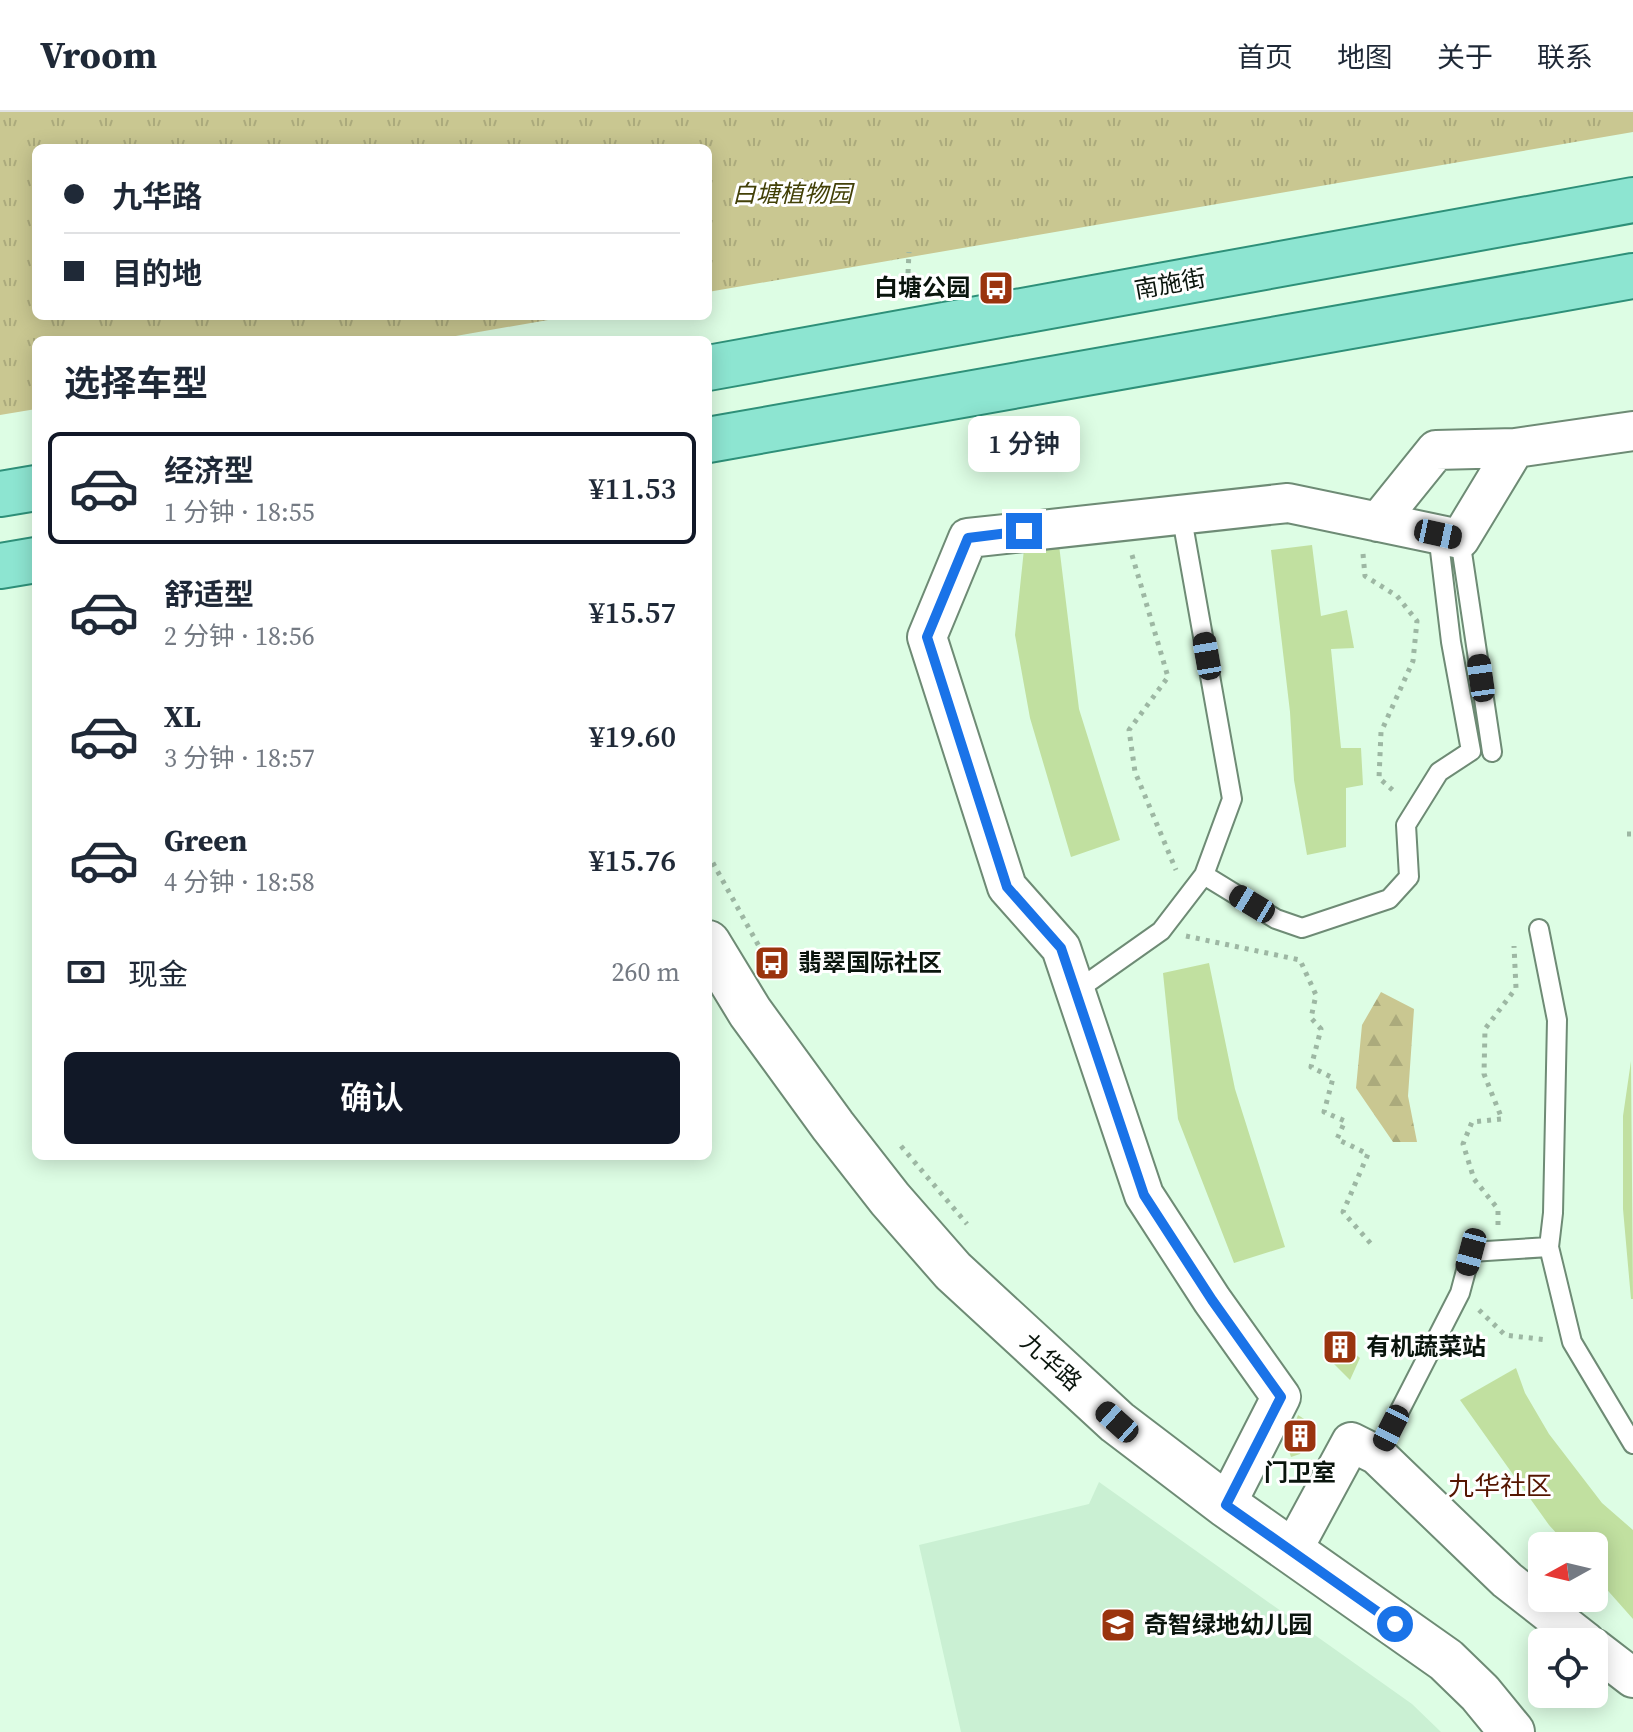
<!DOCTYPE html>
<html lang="zh">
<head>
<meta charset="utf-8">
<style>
	:root { --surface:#fff; --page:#f6f6f7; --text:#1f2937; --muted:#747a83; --line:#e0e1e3; --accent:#111827 }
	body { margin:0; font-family:"Source Serif 4","Noto Sans SC",serif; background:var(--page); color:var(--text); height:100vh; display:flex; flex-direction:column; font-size:30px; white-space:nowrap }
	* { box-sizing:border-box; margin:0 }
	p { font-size:26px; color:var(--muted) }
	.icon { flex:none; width:44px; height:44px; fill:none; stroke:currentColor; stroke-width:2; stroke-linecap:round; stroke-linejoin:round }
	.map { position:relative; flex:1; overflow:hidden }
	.side { position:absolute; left:32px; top:224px; width:680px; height:824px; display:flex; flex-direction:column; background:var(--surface); border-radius:12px; box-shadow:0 4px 20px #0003 }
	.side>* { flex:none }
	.banner { position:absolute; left:32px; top:32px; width:680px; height:176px; border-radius:12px; box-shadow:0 4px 20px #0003; display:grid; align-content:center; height:176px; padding:0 32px; background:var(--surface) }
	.needle { width:52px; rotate:262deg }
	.buttons { position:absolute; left:1528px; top:1420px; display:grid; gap:16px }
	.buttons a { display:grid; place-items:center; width:80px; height:80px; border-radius:12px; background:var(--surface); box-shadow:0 4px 20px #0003; font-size:40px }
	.end { position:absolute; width:36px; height:36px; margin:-18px; border:10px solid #1a73e8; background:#fff; box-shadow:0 0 0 4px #fff }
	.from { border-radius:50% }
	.bubble { position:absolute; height:56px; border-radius:12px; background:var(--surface); box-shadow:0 4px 20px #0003; font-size:26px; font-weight:600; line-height:56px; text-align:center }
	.car { position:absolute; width:24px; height:48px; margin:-24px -12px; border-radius:10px; box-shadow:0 0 6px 2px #0007; background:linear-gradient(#222 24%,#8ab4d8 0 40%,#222 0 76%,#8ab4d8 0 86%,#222 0) }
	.banner b { display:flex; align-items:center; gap:28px; height:76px; font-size:30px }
	.banner b+b { border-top:2px solid var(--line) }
	.banner i { width:20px; height:20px; background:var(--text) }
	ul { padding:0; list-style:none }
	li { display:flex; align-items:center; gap:24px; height:112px; margin:0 16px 12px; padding:0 16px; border:4px solid transparent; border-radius:12px }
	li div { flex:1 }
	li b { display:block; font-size:30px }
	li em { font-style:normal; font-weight:600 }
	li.selected { border-color:var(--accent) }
	li>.icon { width:72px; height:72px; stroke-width:1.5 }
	h2 { padding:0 32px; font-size:36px; line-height:96px }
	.pay { display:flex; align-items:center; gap:20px; height:88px; padding:0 32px; font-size:30px }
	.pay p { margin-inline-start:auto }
	.cta { display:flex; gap:16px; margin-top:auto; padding:16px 32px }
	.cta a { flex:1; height:92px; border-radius:12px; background:var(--accent); color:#fff; font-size:32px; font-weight:600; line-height:92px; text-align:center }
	header { display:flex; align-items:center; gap:48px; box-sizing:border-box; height:112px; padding:0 40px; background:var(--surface); border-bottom:2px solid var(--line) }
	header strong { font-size:38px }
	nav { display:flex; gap:44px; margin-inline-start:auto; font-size:28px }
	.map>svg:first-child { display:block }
</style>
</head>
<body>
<header>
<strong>Vroom</strong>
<nav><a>首页</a><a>地图</a><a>关于</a><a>联系</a></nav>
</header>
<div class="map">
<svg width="1633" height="1620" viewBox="0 0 1633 1620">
	<defs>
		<pattern id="forest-firs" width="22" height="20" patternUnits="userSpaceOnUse" patternTransform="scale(2)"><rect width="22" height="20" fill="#c9c791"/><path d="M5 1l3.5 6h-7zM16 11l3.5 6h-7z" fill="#abaa7c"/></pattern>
		<pattern id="park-tufts" width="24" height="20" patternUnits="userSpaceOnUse" patternTransform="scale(2)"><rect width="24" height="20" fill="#c9c791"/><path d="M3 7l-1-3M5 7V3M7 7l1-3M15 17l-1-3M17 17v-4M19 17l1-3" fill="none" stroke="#abaa7c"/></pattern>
	</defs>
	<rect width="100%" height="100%" fill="#ddfde4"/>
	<!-- built -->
	<path fill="#caf0d3" d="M1099,1370L1412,1592L1441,1620H961L919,1433L1089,1392Z"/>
	<!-- forest -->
	<path fill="url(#forest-firs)" d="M1381,880L1414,897L1408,984L1417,1030H1393L1356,976L1362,913Z"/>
	<!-- park -->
	<path fill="url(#park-tufts)" d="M0,0H1633V20L708,180V36H36V204H571L433,228H36V297L0,303Z"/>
	<!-- building -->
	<path fill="#c1e0a0" d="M1059,433L1079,597L1120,728L1071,745L1030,606L1015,523L1024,437Z
		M1312,433L1321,504L1347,498L1354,536L1331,537L1341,636H1361L1363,673L1346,676V735L1307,743L1294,668L1290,600L1271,438Z
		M1209,851L1235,977L1285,1135L1234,1151L1178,1007L1163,861Z
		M1631,949L1633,1187H1631L1623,1097V1004Z
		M1335,1224L1360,1246L1350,1268L1329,1247Z
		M1516,1256L1525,1281L1549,1322L1602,1391L1633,1418V1507L1594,1463V1434H1568L1549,1413L1460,1288Z
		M1298,1303L1315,1314L1300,1342L1291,1345L1287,1333Z"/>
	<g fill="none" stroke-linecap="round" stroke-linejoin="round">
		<defs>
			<path id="service" d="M1460,427L1492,640
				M1204,763L1276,807L1302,816L1389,787L1409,765L1406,713L1439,660L1471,639L1451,530L1438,422
				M1076,879L1161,819L1204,763L1232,687L1181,401
				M1549,1135L1572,1230L1633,1332
				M1377,1343L1460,1181L1471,1140L1549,1135L1553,1101L1557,908L1539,817"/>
			<path id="minor" d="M1378,410L1436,338L1515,336
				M1226,1393L1281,1285L1212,1188L1144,1083L1061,836L1007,775L927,525L968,426L1288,391L1460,427L1515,336L1633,319
				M1292,1439L1351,1330L1377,1343L1507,1468L1586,1530
				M1594,1536L1633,1566"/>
			<path id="tertiary" d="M708,831L750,900L833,1014L890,1087L953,1159L1117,1310L1226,1393L1446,1548L1480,1581L1512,1620"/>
			<path id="primary" d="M708,256L1633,88
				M708,328L1633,164
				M0,382L36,376
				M0,454L36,448"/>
		</defs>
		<!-- service casing -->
		<use href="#service" stroke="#6e8b75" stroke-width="22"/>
		<!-- minor casing -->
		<use href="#minor" stroke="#6e8b75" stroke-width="42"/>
		<!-- tertiary casing -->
		<use href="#tertiary" stroke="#6e8b75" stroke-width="48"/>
		<!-- primary casing -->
		<use href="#primary" stroke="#2e9079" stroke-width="48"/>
		<!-- path -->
		<path stroke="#9db7a3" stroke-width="5" stroke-dasharray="4 6" stroke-linecap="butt" d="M908,161L909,140
			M1363,442L1365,464L1397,484L1417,509L1413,549L1381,620L1379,666L1396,681
			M1132,443L1168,565L1129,618L1135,660L1176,758
			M1627,722H1633
			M708,742L761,838
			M1186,824L1300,848L1316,883L1311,906L1321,917L1311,955L1333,966L1324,1000L1345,1009L1337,1027L1368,1042L1343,1100L1373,1134
			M901,1034L967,1112
			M1498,1113V1097L1474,1067L1463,1032L1472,1010L1502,1007L1484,962L1485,917L1516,876L1514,834
			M1479,1198L1505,1223L1547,1228"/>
		<!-- service -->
		<use href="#service" stroke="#fff" stroke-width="18"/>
		<!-- minor -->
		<use href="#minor" stroke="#fff" stroke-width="38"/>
		<!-- tertiary -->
		<use href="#tertiary" stroke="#fff" stroke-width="44"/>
		<!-- primary -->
		<use href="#primary" stroke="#8de5d1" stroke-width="44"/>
	</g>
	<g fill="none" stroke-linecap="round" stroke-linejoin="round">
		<!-- route -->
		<path stroke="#1a73e8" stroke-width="10" d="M1024,419L968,426L927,525L1007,775L1061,836L1144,1083L1212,1188L1281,1285L1226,1393L1395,1512"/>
	</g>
	<!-- icons -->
	<defs>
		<symbol id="bus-square" viewBox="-11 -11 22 22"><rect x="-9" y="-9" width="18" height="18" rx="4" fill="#9a340e" stroke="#fff"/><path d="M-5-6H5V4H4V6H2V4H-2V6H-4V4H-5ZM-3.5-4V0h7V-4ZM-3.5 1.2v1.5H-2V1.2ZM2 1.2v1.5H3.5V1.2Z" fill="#fff"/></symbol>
		<symbol id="building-square" viewBox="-11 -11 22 22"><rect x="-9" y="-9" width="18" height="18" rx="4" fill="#9a340e" stroke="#fff"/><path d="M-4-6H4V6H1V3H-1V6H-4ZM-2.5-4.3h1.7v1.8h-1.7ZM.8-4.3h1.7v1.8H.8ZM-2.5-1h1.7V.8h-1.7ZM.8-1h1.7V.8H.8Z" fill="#fff"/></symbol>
		<symbol id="school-square" viewBox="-11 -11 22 22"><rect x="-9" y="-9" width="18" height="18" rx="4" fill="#9a340e" stroke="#fff"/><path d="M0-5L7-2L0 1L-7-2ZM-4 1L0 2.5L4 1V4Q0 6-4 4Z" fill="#fff"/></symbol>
	</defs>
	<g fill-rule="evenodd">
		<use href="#bus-square" x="976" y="156" width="40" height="40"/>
		<use href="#bus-square" x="752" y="831" width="40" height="40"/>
		<use href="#building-square" x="1320" y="1215" width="40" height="40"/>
		<use href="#building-square" x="1280" y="1304" width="40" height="40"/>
		<use href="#school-square" x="1098" y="1493" width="40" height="40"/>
	</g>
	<g text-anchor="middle" stroke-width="6" stroke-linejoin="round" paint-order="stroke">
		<!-- park labels -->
		<g font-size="24" font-style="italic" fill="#424007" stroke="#fff">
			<text x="792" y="90">白塘植物园</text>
		</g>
		<!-- street labels -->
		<g font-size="24" fill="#0a150d" stroke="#fff">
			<text transform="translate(1170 172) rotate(-10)" y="8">南施街</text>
			<text transform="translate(1051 1250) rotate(42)" y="8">九华路</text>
		</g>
		<!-- poi labels -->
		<g font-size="24" font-weight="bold" fill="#0a150d" stroke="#fff" text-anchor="start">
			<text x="970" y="184" text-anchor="end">白塘公园</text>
			<text x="798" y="859">翡翠国际社区</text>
			<text x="1366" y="1243">有机蔬菜站</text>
			<text x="1300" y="1369" text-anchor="middle">门卫室</text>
			<text x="1144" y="1521">奇智绿地幼儿园</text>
		</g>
		<!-- neighbourhood labels -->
		<g font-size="26" fill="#551500" stroke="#fff">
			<text x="1500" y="1383">九华社区</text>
		</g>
	</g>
</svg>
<div class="buttons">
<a><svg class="needle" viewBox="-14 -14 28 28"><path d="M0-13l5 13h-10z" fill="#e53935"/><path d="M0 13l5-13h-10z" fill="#747a83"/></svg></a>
<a><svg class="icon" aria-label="locate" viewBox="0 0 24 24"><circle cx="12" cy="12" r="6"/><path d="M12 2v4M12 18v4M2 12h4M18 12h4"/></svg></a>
</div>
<i class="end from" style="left:1395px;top:1512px"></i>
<i class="end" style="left:1024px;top:419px"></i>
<div class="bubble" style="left:968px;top:304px;width:112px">1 分钟</div>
<i class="car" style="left:1438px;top:422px;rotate:102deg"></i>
<i class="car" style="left:1207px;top:544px;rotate:350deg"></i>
<i class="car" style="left:1481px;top:566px;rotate:352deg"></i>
<i class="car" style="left:1252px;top:792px;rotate:301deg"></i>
<i class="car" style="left:1471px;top:1140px;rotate:195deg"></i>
<i class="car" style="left:1117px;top:1310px;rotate:312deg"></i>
<i class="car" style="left:1391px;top:1316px;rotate:207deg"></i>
<div class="banner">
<b><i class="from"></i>九华路</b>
<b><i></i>目的地</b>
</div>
<section class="side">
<h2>选择车型</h2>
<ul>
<li class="selected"><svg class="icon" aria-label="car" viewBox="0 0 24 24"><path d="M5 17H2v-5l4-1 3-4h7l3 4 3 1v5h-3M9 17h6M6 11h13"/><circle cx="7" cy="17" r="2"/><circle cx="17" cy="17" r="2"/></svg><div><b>经济型</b><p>1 分钟 · 18:55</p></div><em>¥11.53</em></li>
<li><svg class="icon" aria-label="car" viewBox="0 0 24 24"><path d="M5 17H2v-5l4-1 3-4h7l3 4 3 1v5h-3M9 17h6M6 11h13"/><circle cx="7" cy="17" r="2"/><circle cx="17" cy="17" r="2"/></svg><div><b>舒适型</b><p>2 分钟 · 18:56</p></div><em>¥15.57</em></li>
<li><svg class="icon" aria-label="car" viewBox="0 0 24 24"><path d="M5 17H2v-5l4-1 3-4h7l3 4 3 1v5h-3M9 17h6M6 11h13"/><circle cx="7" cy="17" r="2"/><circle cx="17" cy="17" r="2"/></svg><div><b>XL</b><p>3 分钟 · 18:57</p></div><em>¥19.60</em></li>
<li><svg class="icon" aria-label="car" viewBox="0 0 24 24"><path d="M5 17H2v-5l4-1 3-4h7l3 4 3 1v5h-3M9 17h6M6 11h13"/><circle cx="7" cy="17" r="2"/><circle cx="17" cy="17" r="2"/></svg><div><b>Green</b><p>4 分钟 · 18:58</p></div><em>¥15.76</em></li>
</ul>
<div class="pay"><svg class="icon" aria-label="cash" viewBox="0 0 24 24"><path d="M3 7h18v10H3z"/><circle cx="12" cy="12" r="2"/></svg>现金<p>260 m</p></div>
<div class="cta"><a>确认</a></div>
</section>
</div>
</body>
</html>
